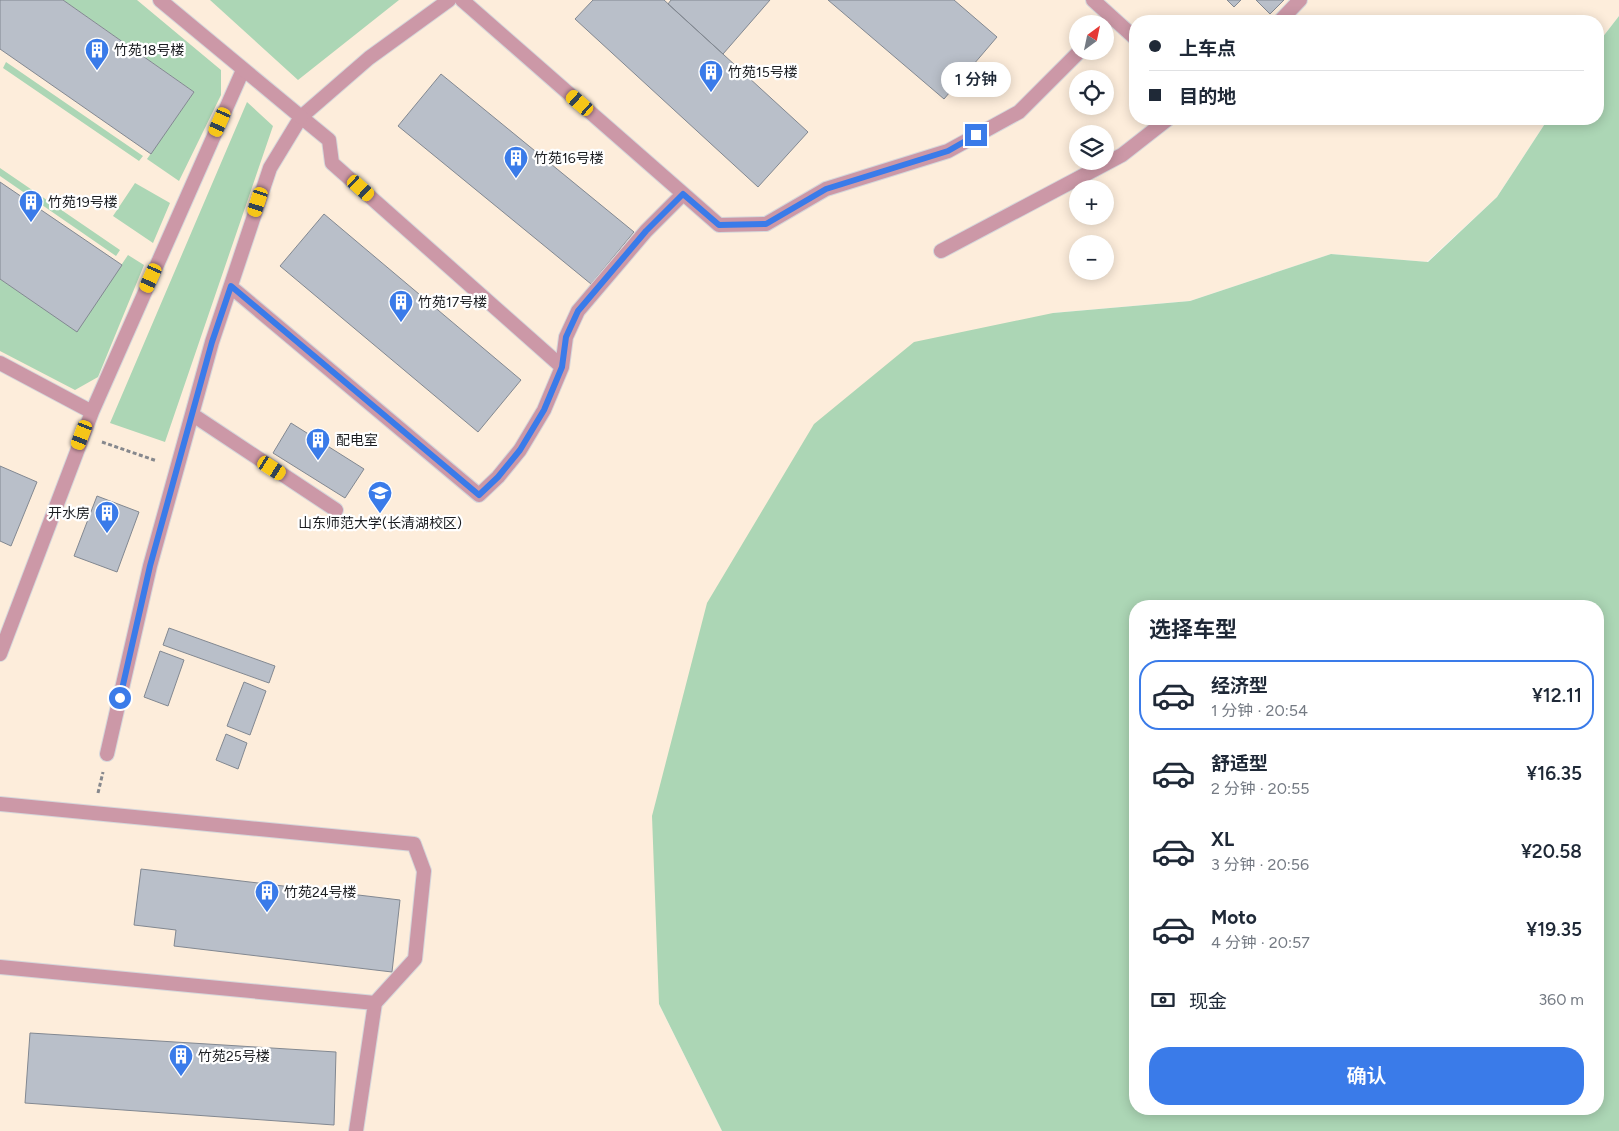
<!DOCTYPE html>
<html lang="zh">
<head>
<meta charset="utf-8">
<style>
	:root { --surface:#fff; --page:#f6f6f7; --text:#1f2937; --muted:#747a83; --line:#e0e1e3; --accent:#3a7be9 }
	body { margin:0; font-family:Figtree,"Noto Sans SC",sans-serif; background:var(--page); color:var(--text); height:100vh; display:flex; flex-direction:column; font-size:19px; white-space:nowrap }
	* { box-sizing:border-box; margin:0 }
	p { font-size:16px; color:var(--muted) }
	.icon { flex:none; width:28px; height:28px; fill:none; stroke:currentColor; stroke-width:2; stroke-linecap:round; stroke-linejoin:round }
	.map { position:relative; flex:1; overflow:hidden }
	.side { position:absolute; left:1129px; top:600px; width:475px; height:515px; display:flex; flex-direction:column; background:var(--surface); border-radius:20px; box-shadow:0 2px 12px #0003 }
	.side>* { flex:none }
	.hud { position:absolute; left:1129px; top:15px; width:475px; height:110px; border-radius:20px; box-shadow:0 2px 12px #0003; display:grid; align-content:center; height:110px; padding:0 20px; background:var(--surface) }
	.needle { width:32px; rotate:33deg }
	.fabs { position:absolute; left:1069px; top:15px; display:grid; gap:10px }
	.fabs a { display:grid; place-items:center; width:45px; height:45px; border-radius:50%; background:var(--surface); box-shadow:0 2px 12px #0003; font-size:25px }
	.end { position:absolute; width:22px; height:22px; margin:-11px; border:6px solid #3a7be9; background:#fff; box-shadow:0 0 0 2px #fff }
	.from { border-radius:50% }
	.bubble { position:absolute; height:35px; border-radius:18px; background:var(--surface); box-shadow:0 2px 12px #0003; font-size:16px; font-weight:600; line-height:35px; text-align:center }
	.car { position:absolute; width:15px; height:30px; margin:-15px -8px; border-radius:6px; box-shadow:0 0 4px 1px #0007; background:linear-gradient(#f5c518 24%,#345 0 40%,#f5c518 0 76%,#345 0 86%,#f5c518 0) }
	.hud b { display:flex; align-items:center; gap:18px; height:48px; font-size:19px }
	.hud b+b { border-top:1px solid var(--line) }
	.hud i { width:12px; height:12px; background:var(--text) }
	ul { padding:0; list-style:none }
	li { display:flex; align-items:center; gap:15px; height:70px; margin:0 10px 8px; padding:0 10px; border:2px solid transparent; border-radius:20px }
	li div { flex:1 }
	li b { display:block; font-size:19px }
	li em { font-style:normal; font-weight:600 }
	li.current { border-color:var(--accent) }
	li>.icon { width:45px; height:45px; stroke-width:1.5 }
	h2 { padding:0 20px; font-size:22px; line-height:60px }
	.pay { display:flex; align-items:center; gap:12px; height:55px; padding:0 20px; font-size:19px }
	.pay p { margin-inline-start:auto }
	.cta { display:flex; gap:10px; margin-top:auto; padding:10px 20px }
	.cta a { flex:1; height:58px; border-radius:20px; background:var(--accent); color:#fff; font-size:20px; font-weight:600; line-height:58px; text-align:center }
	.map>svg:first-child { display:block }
</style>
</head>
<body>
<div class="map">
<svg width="1619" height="1131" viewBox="0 0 1619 1131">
	<rect width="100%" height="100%" fill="#f8faff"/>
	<!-- education -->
	<path fill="#fdeddb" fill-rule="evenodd" d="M0,0H1619V16L1598,43V21H1135V119H1548L1497,197L1427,262L1331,254L1190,301L1053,313L659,1004L722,1131H0ZM1078,24H1105V51H1078ZM1078,79H1105V106H1078ZM1078,134H1105V161H1078ZM1078,189H1105V216H1078ZM1078,244H1105V271H1078Z"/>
	<!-- green -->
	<path fill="#acd6b5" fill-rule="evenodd" d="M63,0H137L221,70V95L179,181L147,159L194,92Z
		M210,0H399L298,80Z
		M1619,16V1131H722L659,1004L652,816L707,603L814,424L914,342L1053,313L1190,301L1331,254L1428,262L1497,197L1548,119H1598V43ZM1135,606H1598V1109H1135Z
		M6,62L143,156L139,161L3,68Z
		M247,102L273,126L165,442L110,423Z
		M0,168L120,250L116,256L0,176Z
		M135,183L170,203L153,243L113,216Z
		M128,255L144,265L98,377L75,390L0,351V279L77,331Z"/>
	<!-- building -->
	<path fill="#b9bfc9" stroke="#828891" d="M0,0H63L194,92L151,154L0,49Z
		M593,0H664L808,132L758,187L575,19Z
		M671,0H770L723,54L668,4Z
		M828,0H954L997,37L944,99Z
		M1227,0H1241L1234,7Z
		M1256,0H1284L1270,14Z
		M441,74L634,232L591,284L398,126Z
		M0,182L122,265L77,332L0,279Z
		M324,214L521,380L478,432L280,266Z
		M291,423L364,469L345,498L273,453Z
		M0,466L37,482L11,546L0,541Z
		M97,496L139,512L117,572L74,556Z
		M169,628L275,666L269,683L163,645Z
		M160,651L184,660L168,706L144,697Z
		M244,682L266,691L250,735L227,726Z
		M226,734L247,743L238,769L216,760Z
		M141,869L400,900L392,972L174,946L176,930L134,925Z
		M30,1033L336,1052L334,1125L25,1103Z"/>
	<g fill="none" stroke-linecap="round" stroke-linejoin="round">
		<defs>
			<path id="service" d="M462,0L719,225L766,224L826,189L948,151L1019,112L1080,51
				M1280,21L1300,0
				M301,117L329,140L332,163L562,367
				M941,251L1122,155L1168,119
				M231,287L479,495L498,477L520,450L544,410L562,367L566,337L578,311L646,231L683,194
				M0,363L92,412
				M193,415L336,510
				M0,654L92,412L243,70
				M107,754L150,566L212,342L270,168L301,117L369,58L449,0
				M0,804L414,844L424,871L415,959L375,1003L356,1131
				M0,967L375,1003"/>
			<path id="minor" d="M160,0L301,117
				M1093,0L1135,38"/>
		</defs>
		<!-- service casing -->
		<use href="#service" stroke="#d5d7db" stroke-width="16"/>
		<!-- minor casing -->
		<use href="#minor" stroke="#d5d7db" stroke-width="16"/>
		<!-- path -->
		<path stroke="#86888d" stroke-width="3" stroke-dasharray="4 2.5" stroke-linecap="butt" d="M102,442L157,461
			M98,793L103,772"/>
		<!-- service -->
		<use href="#service" stroke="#cc98a7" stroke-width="14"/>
		<!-- minor -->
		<use href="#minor" stroke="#cc98a7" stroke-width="14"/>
	</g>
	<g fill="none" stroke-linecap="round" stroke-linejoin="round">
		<!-- route -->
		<path stroke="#3a7be9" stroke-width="6" d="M120,698L150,566L212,342L231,286L479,495L498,477L520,450L544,410L562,367L566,337L578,311L646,231L683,194L719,225L766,224L826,189L948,151L976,135"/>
	</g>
	<!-- icons -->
	<defs>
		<symbol id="building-pin" viewBox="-11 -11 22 30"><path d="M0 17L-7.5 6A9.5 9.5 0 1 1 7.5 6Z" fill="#3a7be9" stroke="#fff"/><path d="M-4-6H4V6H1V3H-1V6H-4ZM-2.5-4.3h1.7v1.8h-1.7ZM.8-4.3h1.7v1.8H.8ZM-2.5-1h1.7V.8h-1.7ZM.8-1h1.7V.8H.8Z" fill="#fff"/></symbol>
		<symbol id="university-pin" viewBox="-11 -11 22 30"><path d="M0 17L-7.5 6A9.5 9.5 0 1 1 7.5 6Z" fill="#3a7be9" stroke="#fff"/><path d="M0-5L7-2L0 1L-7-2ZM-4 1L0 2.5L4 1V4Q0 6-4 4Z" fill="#fff"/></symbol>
	</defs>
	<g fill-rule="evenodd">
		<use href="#building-pin" x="83" y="36" width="28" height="38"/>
		<use href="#building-pin" x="697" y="58" width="28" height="38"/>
		<use href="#building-pin" x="502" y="144" width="28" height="38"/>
		<use href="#building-pin" x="17" y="188" width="28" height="38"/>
		<use href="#building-pin" x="387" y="288" width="28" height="38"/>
		<use href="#building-pin" x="304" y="426" width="28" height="38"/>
		<use href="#university-pin" x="366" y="479" width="28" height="38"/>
		<use href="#building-pin" x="93" y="499" width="28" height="38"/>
		<use href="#building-pin" x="253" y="878" width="28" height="38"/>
		<use href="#building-pin" x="167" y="1042" width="28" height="38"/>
	</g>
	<g text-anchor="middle" stroke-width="4.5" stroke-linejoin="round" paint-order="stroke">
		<!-- poi labels -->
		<g font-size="14" fill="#1b1d21" stroke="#fff" text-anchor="start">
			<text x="114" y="55">竹苑18号楼</text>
			<text x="728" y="77">竹苑15号楼</text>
			<text x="534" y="163">竹苑16号楼</text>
			<text x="48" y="207">竹苑19号楼</text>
			<text x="418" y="307">竹苑17号楼</text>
			<text x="336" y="445">配电室</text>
			<text x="90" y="518" text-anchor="end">开水房</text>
			<text x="380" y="528" text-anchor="middle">山东师范大学(长清湖校区)</text>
			<text x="284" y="897">竹苑24号楼</text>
			<text x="198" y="1061">竹苑25号楼</text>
		</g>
	</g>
</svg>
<div class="fabs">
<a><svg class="needle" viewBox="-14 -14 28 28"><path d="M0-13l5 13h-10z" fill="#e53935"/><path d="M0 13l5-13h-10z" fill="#747a83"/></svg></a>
<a><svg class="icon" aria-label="locate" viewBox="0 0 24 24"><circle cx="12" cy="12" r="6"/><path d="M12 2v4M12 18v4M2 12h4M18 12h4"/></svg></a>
<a><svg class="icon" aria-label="layers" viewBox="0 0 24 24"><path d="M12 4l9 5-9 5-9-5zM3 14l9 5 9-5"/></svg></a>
<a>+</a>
<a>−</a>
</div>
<i class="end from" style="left:120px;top:698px"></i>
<i class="end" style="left:976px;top:135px"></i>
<div class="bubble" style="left:941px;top:62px;width:70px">1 分钟</div>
<i class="car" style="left:580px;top:103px;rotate:311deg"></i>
<i class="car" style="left:220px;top:122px;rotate:204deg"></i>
<i class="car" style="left:361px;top:188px;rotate:132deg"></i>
<i class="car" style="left:258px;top:202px;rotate:198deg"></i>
<i class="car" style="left:151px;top:278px;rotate:204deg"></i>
<i class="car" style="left:82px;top:435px;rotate:201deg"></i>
<i class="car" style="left:272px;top:468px;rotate:123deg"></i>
<div class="hud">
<b><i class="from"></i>上车点</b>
<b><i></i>目的地</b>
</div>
<section class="side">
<h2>选择车型</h2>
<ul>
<li class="current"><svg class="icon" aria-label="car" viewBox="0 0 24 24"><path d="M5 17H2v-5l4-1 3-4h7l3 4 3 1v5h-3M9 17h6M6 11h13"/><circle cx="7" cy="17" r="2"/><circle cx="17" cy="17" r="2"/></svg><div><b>经济型</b><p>1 分钟 · 20:54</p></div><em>¥12.11</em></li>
<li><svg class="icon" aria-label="car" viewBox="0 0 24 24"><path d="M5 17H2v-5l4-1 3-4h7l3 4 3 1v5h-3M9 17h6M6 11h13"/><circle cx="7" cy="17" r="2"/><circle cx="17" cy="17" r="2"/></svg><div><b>舒适型</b><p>2 分钟 · 20:55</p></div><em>¥16.35</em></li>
<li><svg class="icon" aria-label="car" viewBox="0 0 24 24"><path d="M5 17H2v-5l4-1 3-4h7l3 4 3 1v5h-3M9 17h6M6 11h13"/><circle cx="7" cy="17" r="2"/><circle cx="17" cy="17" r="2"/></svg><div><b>XL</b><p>3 分钟 · 20:56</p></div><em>¥20.58</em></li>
<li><svg class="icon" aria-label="car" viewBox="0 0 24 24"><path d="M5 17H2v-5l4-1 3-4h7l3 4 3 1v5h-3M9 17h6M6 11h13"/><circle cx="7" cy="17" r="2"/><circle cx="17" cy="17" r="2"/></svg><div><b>Moto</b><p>4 分钟 · 20:57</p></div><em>¥19.35</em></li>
</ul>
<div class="pay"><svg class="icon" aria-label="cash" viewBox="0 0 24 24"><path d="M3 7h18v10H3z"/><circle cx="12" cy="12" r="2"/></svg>现金<p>360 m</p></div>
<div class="cta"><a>确认</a></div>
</section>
</div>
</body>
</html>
